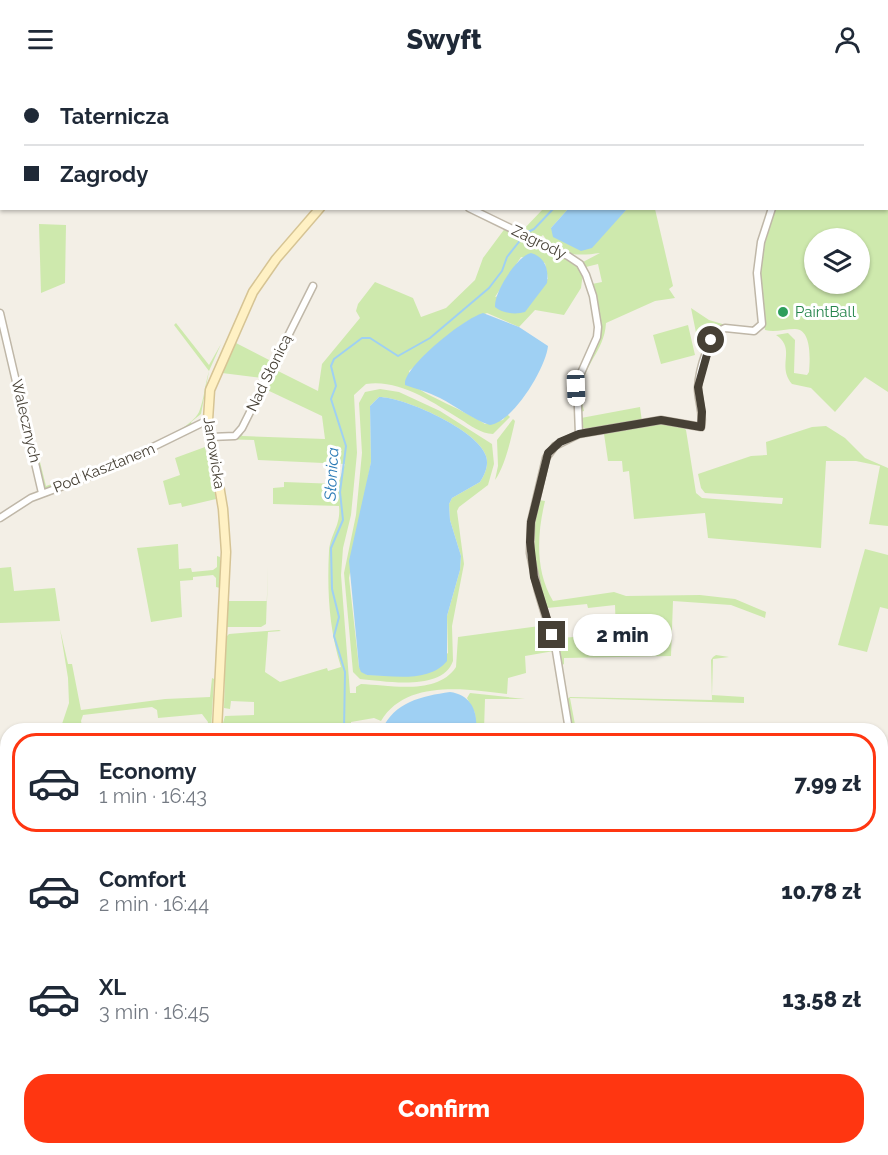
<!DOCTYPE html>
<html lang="en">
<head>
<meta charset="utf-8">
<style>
	:root { --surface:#fff; --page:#f2f2f3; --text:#1f2937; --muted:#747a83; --line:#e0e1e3; --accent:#ff3611 }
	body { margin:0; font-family:Raleway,sans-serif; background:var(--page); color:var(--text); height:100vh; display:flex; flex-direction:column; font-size:22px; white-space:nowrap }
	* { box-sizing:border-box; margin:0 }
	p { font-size:20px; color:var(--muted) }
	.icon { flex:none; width:33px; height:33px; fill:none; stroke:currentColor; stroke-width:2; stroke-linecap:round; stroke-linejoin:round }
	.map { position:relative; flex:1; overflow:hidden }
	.panel { position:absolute; left:0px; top:645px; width:888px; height:432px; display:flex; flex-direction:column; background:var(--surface); border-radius:24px 24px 0 0; box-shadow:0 2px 4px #0004 }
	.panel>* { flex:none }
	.guide { position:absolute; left:0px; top:0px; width:888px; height:132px; box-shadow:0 2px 4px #0004; display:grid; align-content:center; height:132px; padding:0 24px; background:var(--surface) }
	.fabs { position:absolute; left:804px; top:150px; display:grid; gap:12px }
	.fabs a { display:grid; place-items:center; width:66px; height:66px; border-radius:50%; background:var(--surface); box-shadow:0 2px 4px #0004; font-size:30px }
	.end { position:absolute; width:27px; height:27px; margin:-14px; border:8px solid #464035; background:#fff; box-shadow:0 0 0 3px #fff }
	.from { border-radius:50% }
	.bubble { position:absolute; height:42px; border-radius:21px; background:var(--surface); box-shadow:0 2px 4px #0004; font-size:20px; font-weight:800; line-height:42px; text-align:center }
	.car { position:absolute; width:18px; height:36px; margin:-18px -9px; border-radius:8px; box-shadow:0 0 4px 2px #0007; background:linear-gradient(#fff 24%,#345 0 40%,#fff 0 76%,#345 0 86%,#fff 0) }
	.guide b { display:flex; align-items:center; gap:21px; height:57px; font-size:22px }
	.guide b+b { border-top:2px solid var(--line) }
	.guide i { width:15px; height:15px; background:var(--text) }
	ul { padding:10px 0 0; list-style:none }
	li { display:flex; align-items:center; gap:18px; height:99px; margin:0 12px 9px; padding:0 12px; border:3px solid transparent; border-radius:24px }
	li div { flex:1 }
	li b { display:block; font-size:22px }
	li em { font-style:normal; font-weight:800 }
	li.selected { border-color:var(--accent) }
	li>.icon { width:54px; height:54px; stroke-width:1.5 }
	.action { display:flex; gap:12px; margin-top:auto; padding:12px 24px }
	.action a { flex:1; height:69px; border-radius:24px; background:var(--accent); color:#fff; font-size:24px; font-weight:800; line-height:69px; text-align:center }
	header { display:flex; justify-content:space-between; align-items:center; height:78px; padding:0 24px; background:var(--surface); font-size:27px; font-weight:800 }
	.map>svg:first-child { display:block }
</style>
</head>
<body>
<header><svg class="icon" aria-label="menu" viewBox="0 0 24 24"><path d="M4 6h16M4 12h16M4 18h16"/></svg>Swyft<svg class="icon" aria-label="person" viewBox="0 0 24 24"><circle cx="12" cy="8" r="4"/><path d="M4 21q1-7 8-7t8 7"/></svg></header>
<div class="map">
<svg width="888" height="1077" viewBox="0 0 888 1077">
	<rect width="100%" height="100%" fill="#f3efe6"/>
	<!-- green -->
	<path fill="#cee9ad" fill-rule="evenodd" d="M831,0H888V314L865,299L835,334L811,310L792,306C776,287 797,271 776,257L788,255L795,262L794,295L807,297L809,294C810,282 812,251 795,251C784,251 775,255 765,252L759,207L762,165L774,131L886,130V2ZM814,160H860V206H814Z
		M543,131H568L551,150L606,152L627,131H655L673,208L669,211L675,220L655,223L606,245C604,280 573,290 584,333L581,334L578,323L580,300L597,265L592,206L602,204L598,186L586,189L583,184L600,175C579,178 557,179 543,157L539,160L522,153Z
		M39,146L66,147L65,205L41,215Z
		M506,149L574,184L583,195L581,210L564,237L535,232L519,249L487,235L466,244L409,293C410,297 411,304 414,307C418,314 472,336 485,346L503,342L507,336L510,339L493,356C481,356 470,347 460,341C432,324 400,301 366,306L354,317L357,375L351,437L343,470L341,497L350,615H356V609L361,606C389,607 437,618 456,589L458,559L547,547L554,573L525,578L526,595L508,600L507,616C467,611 406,601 381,643L374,640L351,644V652L329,650L221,652L225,638L254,637V624L231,623L230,631L224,630L226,559L229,556L279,552L281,553L268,554L265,594L280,604L327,590L328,593L341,589C329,551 327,513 329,473C331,454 341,448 339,428L273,426V410L284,409V404L338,406L345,386L258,382L254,362L218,361L240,360L237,358L246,345L242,358L325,361L322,338L265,311L274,291L318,313L322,286L360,240L356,233L358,226L375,204L413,220L421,239L446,230L475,202L483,180ZM521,179L545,185L548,201L495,219Z
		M691,230L709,242L729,248L715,253L704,277L700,274Z
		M176,245L209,287L221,266L209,293L201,336L191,344L192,346L105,389L44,411L13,276L46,408C76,397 186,361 199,334C204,322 205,306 209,293L174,247Z
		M688,247L695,277L661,286L653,257Z
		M236,265L271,283L263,300L222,295Z
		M380,311L399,314L440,333L492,366L494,386L488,407L459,429L457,433L464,486L452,548L453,583C442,614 385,603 360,601L353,594L344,495L356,437L362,375L359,325L365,314ZM379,319C404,319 478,352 486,378C489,387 485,396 480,404L452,420L449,426L450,442L461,478L460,492L447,538L448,575L415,598L367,597L359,589L349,500L371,384L370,328Z
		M640,329L642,344L588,352L582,349L581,340Z
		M513,341L515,343C511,361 505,388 495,402L498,388L497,362Z
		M663,344L682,348L686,352L696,415L702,420L782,426L783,420L705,415L701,410L698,396L751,378L767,377L766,364L812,349L826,348L845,360L865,380L888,390V448L869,446L880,388L856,383H826L821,470L708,460L705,435L634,441L629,393L623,394L622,383H608L604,356Z
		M205,369L216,421L182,429L181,425L169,427L163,403L180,397L175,380Z
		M539,422L545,423C537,456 535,493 553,523L614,514L626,518L700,517L735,521L766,534L765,540L731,527L673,523L671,578L564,580V586L562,587L557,558L558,556L560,560L616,556L615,527L588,530L587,526L547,530C533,493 530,460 539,422Z
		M178,466L179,491L191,490L192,494L213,492L217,489V478L220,479V510L216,509V500L213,497L193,499V502L180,503L182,539L151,544L137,470Z
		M865,471L888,477V531L880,529L867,574L838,567Z
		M268,487L266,546L261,549H227L228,523H267Z
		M11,489L14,513L55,510L60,543L0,545V490Z
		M60,551L68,586H72L81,632L165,621L210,619L212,600L214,601L211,652H206L208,644L202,636L158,640L157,632L152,629L83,637L81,643L83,652H60L69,625L68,600Z
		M716,577L729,579L713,581L712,617L744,619V625L570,620L576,652H571L566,622L570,619L712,622L711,582L713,579Z
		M470,615L525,621H485L484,652H476L475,635L467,620Z
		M0,750L8,778L7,919L5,909H0Z
		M0,975L7,976L8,1070H168L167,1077H0Z
		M378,1070H597L591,1077H376Z"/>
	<!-- water -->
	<path fill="#9fd0f3" d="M568,131V130L627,131L592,170L581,173L553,159L551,150Z
		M531,175C545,179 549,191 547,205L525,234C515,237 502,235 495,229C494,214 517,178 531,175Z
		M483,235L519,249L548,268C546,290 513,344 490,347C473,342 456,328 440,320C428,314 417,311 405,307V304C409,285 463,241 483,235Z
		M379,319C404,319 478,352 486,378C489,387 485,396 480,404L452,420L449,426L450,442L461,478L460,492L447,538V583C429,605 392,598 367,597L361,594L359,589L349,483L371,384L370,328Z
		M450,614C471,617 478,633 476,652H382C394,624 422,618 450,614Z"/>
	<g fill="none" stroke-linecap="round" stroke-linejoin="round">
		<!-- stream -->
		<path stroke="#9fd0f3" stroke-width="2" d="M674,0L679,2
			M645,2L646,0
			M696,2V0
			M528,154L534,151L554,130
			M344,652L345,594L334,558L339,539L332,511L331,470L343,442L340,414L346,368L331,321L336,308L331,288L334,281L362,260H370L398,278L430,260L489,210L502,193L507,179L522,160
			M388,1077L390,1070"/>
		<defs>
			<path id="street" d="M4,2V0
				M829,2V0
				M0,21L2,14
				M469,130L568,178L580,186L586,197L593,218L598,249L597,259L577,304L579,356
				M0,235L42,415
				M210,359L235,358L242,350L313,208
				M0,440L31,420L106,392L208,342
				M569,652L556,573L538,513L530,475L531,444L546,380L555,368L579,356L661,342L701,349C704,335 698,324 698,310C699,293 708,256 725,250L754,253L762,246L757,195L761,164L772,130
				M598,1077L599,1070"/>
			<path id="secondary" d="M362,2L363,0
				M217,652L226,474L223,431L208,342L210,312L253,214L276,181L320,130
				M262,1077V1070"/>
		</defs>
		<!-- street casing -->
		<use href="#street" stroke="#bfb7a8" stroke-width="9"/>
		<!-- secondary casing -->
		<use href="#secondary" stroke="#d6c494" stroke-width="11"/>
		<!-- street -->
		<use href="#street" stroke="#fff" stroke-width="6"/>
		<!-- secondary -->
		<use href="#secondary" stroke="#fff1c4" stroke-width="8"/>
	</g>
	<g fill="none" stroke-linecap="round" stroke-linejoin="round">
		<!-- route -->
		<path stroke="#464035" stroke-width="8" d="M552,557L534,499L530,464L531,444L548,375L560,364L579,356L661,342L701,349L702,334L698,309L711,262"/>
	</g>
	<!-- markers -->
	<circle fill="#2e9e5b" stroke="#fff" stroke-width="2" cx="783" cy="234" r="6"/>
	<g text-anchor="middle" stroke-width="6" stroke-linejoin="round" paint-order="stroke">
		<!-- street labels -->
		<g font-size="15" fill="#464035" stroke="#fff">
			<text transform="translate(539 164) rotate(26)" y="5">Zagrody</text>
			<text transform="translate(269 295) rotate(-64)" y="5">Nad Słonicą</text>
			<text transform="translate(26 343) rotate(77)" y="5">Walecznych</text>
			<text transform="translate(214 375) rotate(81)" y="5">Janowicka</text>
			<text transform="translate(104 390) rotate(-22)" y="5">Pod Kasztanem</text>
		</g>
		<!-- leisure labels -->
		<g font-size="15" fill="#27864d" stroke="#fff" text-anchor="start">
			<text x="795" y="239">PaintBall</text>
		</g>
		<!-- water labels -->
		<g font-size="16" font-style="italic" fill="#2a7ab6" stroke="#fff">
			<text transform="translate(331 396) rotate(-87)" y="6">Słonica</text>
		</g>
	</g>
</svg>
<div class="fabs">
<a><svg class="icon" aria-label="layers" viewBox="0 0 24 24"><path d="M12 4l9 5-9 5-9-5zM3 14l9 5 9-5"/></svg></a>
</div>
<i class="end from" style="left:711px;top:262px"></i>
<i class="end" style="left:552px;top:557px"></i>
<div class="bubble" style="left:573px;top:536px;width:99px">2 min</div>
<i class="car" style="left:576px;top:310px;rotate:178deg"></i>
<div class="guide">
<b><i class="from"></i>Taternicza</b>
<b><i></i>Zagrody</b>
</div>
<section class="panel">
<ul>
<li class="selected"><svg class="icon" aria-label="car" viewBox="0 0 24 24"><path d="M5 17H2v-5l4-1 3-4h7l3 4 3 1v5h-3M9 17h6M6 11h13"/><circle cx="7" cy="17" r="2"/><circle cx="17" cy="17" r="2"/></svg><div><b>Economy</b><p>1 min · 16:43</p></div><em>7.99 zł</em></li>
<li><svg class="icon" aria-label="car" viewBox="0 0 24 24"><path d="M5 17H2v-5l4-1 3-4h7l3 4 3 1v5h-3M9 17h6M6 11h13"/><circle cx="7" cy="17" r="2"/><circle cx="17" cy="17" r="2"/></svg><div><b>Comfort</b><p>2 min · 16:44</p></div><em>10.78 zł</em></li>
<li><svg class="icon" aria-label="car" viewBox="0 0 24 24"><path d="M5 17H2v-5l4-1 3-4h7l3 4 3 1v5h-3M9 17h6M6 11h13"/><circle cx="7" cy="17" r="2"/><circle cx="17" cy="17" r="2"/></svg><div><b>XL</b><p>3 min · 16:45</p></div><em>13.58 zł</em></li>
</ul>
<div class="action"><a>Confirm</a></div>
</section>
</div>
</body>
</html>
